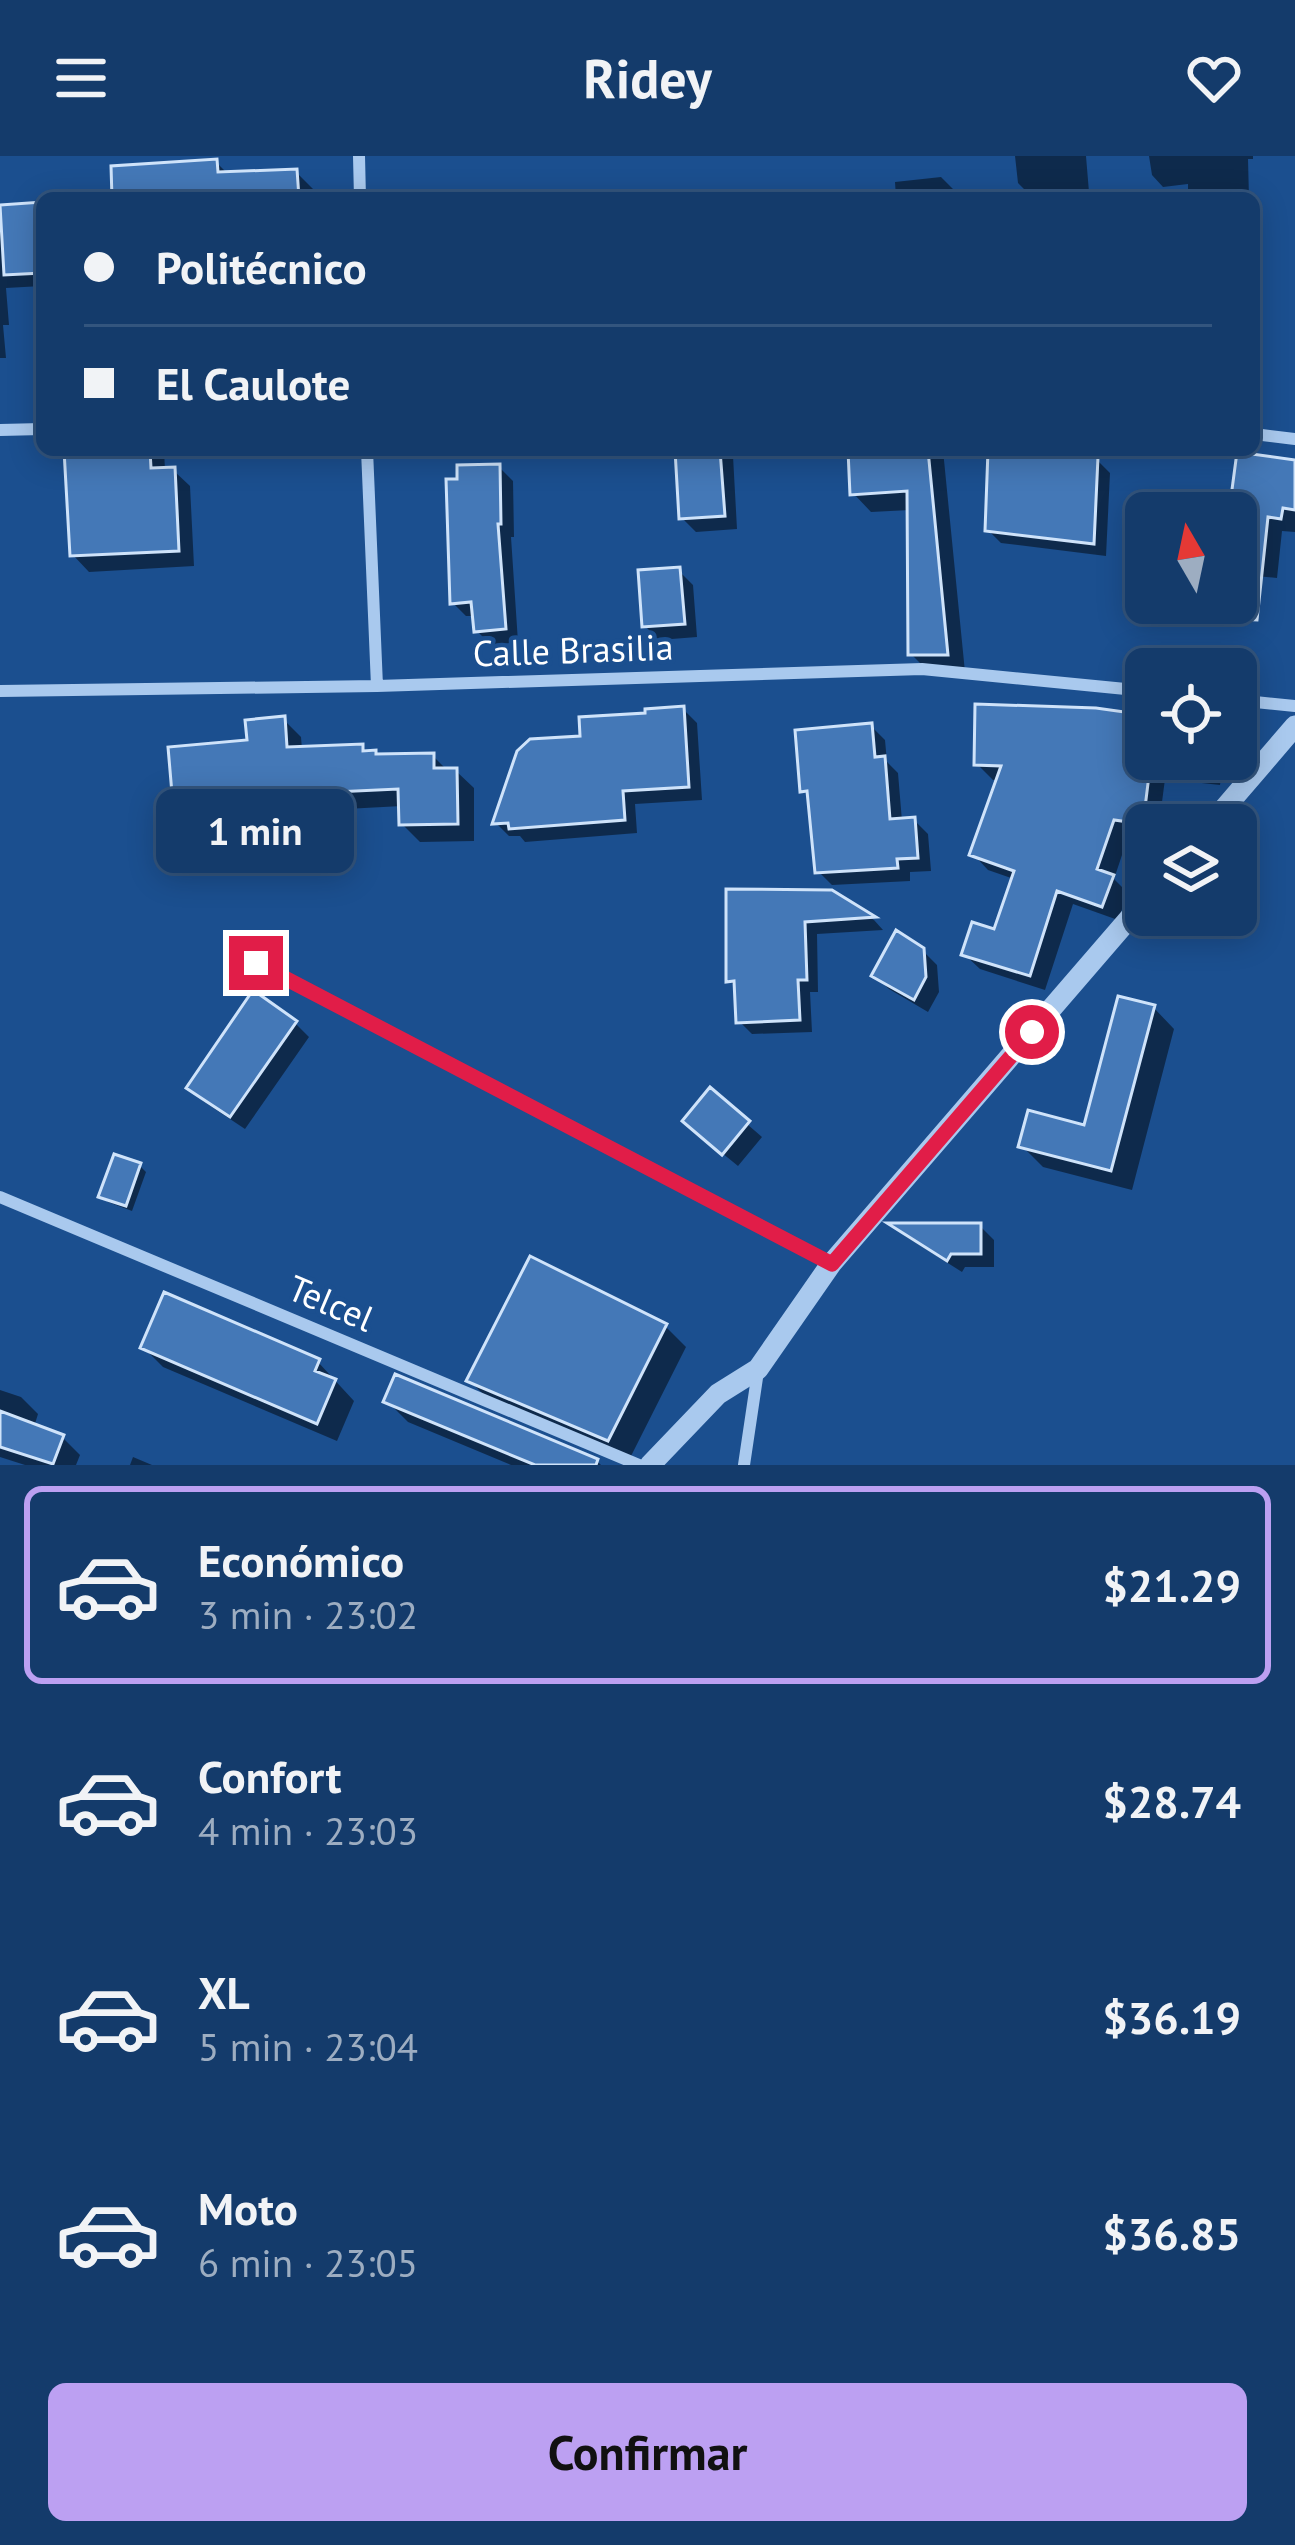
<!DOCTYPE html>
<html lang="es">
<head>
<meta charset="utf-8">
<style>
	:root { --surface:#143b6b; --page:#214673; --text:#f1f3f6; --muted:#9dadc1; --line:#33557e; --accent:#bca0f2 }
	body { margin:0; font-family:"PT Sans",sans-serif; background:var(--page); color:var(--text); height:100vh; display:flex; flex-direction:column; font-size:45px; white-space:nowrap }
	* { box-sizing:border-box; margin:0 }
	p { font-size:39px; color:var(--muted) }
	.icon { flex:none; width:66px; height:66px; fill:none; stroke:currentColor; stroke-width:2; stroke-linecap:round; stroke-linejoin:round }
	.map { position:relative; height:1309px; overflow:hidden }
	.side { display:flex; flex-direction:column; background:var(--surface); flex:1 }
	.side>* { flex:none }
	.hud { position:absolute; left:36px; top:36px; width:1224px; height:264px; border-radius:18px; box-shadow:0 6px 30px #0003,0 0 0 3px var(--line); display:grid; align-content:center; height:264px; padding:0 48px; background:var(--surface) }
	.needle { width:78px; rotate:351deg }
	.tools { position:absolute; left:1125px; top:336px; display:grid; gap:24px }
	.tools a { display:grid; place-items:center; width:132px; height:132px; border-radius:18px; background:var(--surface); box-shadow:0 6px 30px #0003,0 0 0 3px var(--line); font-size:60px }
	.end { position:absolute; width:54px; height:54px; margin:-27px; border:15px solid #e11d48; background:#fff; box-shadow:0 0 0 6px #fff }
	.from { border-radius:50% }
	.bubble { position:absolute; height:84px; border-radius:18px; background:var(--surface); box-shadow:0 6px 30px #0003,0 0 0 3px var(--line); font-size:39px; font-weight:800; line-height:84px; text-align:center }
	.hud b { display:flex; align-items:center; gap:42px; height:114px; font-size:45px }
	.hud b+b { border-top:3px solid var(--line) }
	.hud i { width:30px; height:30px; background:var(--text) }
	ul { padding:21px 0 0; list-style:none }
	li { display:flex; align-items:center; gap:36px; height:198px; margin:0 24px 18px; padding:0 24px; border:6px solid transparent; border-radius:18px }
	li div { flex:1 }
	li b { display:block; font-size:45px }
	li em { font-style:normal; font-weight:800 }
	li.active { border-color:var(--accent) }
	li>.icon { width:108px; height:108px; stroke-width:1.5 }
	.action { display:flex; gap:24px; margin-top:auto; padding:24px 48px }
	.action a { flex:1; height:138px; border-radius:18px; background:var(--accent); color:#111; font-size:48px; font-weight:800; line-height:138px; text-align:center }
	header { display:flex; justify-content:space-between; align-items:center; height:156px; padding:0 48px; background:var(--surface); font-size:54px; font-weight:800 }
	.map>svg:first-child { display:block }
</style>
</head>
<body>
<header><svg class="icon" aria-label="menu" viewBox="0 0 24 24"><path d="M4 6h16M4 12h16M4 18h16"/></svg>Ridey<svg class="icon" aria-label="heart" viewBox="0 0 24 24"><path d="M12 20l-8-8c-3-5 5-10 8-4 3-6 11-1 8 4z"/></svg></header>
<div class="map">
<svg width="1295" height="1309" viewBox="0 0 1295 1309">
	<rect width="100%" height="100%" fill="#1b4f8f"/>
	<!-- shadow -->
	<path fill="#0007" d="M1015,0H1086L1089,36L1032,41L1018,27Z
		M1149,0H1253V3H1248L1249,42H1188V28L1163,31L1152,19Z
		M216,6L229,19L296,16L313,33V42H114Z
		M941,21L955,35V42H896L895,26Z
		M42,49V130L6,132L9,169H3L6,202H0V53Z
		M67,294H164L165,314H173L190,330L194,410L89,416L73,399Z
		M678,294H727L733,300L737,373L696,376L682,362Z
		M851,294H943L965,516H929L911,498L910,354L871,356L853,337Z
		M991,294H1054V302L1097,304L1110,317L1106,400L1001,387L988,374Z
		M1295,307V376L1282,375L1277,422L1245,419L1236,409V357L1232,355Z
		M499,311L513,325L514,381H511L518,486L491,489L477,475L475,460H466L453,447Z
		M679,415L693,429L697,481L659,484L645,470Z
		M683,553L697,567L702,644L635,648L637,677L525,686L520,680H509L496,667L583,582Z
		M1146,562V603H1224L1220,629L1165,623L1159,669H1146V680L1129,678L1114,723L1128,737L1118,764L1073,748L1045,834L980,813L964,798L996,777L1014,723L988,714L973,698L999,624H993L977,608Z
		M283,563L301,581L302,593L362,591L369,597L378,601L433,600L448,615H456L474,632V685L420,686L402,668V650L308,655L309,667L195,678L177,660L250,586Z
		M871,570L885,584L887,606L898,617L902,665L914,664L928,678L931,715L910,716V725L832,729L818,715L811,642L803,634Z
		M831,737L874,764L883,774L817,778L818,836H810L812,876L752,878L739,865L738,833L729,824Z
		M922,794L937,809L939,836L928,856L889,833L875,820Z
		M1153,851L1174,873L1132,1034L1043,1011L1022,990L1086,972Z
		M295,867L309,881L245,973L203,945L190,931Z
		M710,936L762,981L738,1010L700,979Z
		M140,1010L146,1016L132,1055L108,1046L102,1040Z
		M895,1070H980L994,1084V1111H965L962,1116L905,1080Z
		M665,1170L686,1191L629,1304L491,1246L470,1225Z
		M143,1191L318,1206L354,1245L337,1285L163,1211Z
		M397,1222L599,1307L601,1309H511L408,1266L387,1245Z
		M0,1234L21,1241L38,1258L34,1271L62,1281L80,1299L76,1309H25L0,1301Z
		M133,1301L152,1309H130Z"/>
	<!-- building -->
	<path fill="#4478b7" stroke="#cfe3fa" stroke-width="3" d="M217,3L218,16L297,13L299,42H112L111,10Z
		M42,46V117L4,119L0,49Z
		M64,294H150L151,312L175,311L179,395L70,400Z
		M675,294H720L725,360L679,363Z
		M848,294H928L948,499H908L907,335L850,339Z
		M988,294H1041V299L1098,301L1094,388L985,375Z
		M1237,296L1295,304V354L1283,352L1281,363L1268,361L1257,464L1236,463V357L1229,356Z
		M500,308L501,368H498L506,473L474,476L471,446L450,448L446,323H457V309Z
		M680,411L685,468L642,471L638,414Z
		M975,548L1096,552L1146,559V603H1151L1143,668L1114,664L1097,713L1114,719L1102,751L1057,735L1030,820L961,799L972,766L994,773L1014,715L969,699L1001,610L974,609Z
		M684,550L689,631L623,635L625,664L509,673L508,667L492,668L517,595L530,583L580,580L579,561L645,557V553Z
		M285,560L287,591L363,588V595L376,594V598L434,597V612H457L458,668L399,669L398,633L292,638L293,650L174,661L168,591L247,584L245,564Z
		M872,567L875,601L885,600L890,663L915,661L918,702L897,703L898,712L815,717L807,635L800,636L795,574Z
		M726,733L832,734L876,761L805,766L807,824H798L800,864L736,867L734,825L726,826Z
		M896,774L924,792L926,821L914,844L871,820Z
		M253,834L297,865L230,961L186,932Z
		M1118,840L1155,849L1111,1015L1018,991L1028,954L1084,969Z
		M710,931L750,965L722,999L682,965Z
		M114,998L141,1007L126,1050L98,1041Z
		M887,1067H981V1098H951L947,1105Z
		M530,1100L667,1168L608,1285L466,1225Z
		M164,1136L320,1203L315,1215L336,1223L317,1268L140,1192Z
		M395,1218L598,1303L596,1309H535L383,1246Z
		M0,1255L64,1279L53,1308L0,1291Z"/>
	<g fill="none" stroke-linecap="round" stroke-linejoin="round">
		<!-- service -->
		<path stroke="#a9c9ee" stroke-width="9" d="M256,807L831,1108"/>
		<!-- minor -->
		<path stroke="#a9c9ee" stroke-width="12" d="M359,0L360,42
			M0,274L42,273
			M1254,278L1295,283
			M367,294L377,530
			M0,535L377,530L922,513L1146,535
			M1236,544L1295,550
			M0,1041L639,1309
			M744,1309L758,1215"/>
		<!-- tertiary -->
		<path stroke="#a9c9ee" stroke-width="21" d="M1210,669L1295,570
			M650,1309L718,1238L758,1213L831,1108L1146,743"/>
	</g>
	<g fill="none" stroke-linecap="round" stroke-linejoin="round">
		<!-- route -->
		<path stroke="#e11d48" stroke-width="15" d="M256,807L832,1108L1032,876"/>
	</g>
	<g text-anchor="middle" stroke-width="9" stroke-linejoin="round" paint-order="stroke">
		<!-- street labels -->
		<g font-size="36" fill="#fff" stroke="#1b4f8f">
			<text transform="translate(573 494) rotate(-2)" y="13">Calle Brasilia</text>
			<text transform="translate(331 1147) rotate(23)" y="13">Telcel</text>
		</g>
	</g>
</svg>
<div class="tools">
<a><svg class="needle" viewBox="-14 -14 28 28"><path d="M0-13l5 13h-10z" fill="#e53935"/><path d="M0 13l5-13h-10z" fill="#9dadc1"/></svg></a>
<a><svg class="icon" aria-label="locate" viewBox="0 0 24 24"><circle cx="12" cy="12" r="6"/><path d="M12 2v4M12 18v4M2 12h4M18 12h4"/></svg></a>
<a><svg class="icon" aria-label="layers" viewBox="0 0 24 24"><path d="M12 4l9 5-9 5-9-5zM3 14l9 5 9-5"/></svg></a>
</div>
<i class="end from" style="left:1032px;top:876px"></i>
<i class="end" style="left:256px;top:807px"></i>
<div class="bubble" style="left:156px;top:633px;width:198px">1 min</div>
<div class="hud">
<b><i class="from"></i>Politécnico</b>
<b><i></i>El Caulote</b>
</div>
</div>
<section class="side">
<ul>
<li class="active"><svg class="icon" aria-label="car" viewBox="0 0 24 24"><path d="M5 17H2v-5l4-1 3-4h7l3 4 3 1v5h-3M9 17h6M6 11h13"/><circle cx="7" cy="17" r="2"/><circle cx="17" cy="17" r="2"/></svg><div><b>Económico</b><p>3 min · 23:02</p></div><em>$21.29</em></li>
<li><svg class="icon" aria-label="car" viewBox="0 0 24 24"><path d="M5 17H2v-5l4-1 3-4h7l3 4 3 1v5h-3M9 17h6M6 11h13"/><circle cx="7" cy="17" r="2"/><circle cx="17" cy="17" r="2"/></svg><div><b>Confort</b><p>4 min · 23:03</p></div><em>$28.74</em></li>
<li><svg class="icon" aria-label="car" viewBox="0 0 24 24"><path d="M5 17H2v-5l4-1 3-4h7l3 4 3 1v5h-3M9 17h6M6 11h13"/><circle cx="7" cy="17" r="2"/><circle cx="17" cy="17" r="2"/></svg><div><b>XL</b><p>5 min · 23:04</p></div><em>$36.19</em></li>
<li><svg class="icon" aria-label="car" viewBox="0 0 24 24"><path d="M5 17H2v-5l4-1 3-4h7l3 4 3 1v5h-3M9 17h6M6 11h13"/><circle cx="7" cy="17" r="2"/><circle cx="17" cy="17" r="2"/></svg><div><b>Moto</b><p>6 min · 23:05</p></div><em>$36.85</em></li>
</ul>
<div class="action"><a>Confirmar</a></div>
</section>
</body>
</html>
